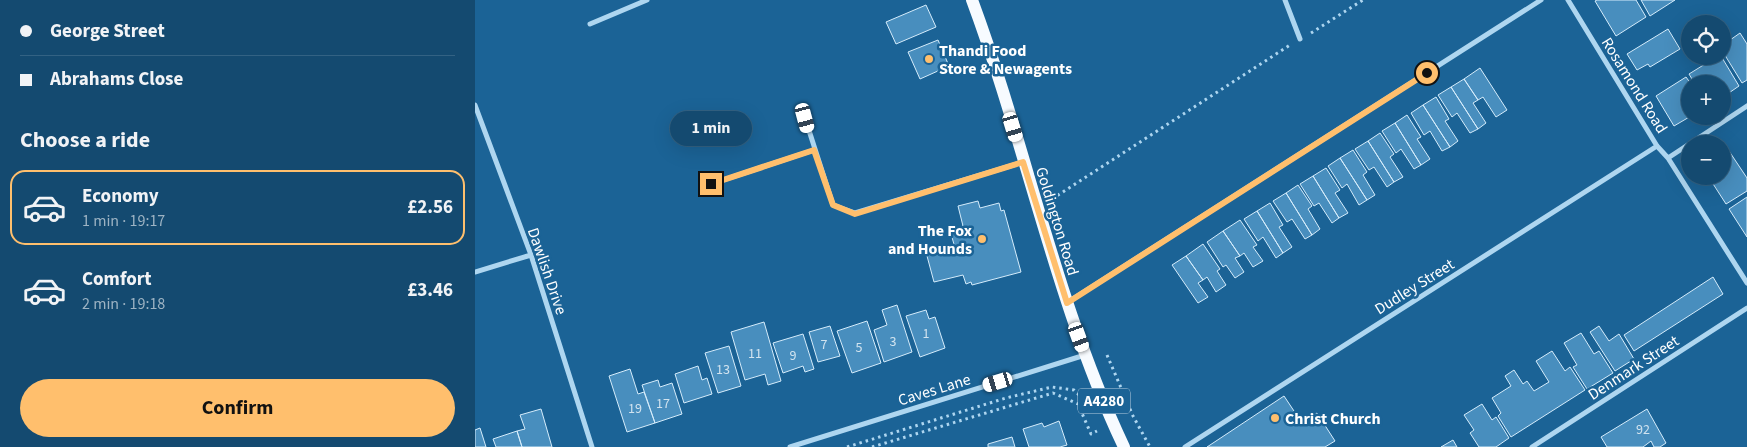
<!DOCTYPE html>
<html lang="en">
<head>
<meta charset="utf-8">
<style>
	:root { --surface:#144a70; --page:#215478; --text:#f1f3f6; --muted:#9db3c3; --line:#336283; --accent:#ffbf6d }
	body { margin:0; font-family:"Source Sans 3",sans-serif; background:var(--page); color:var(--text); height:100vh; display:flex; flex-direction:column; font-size:19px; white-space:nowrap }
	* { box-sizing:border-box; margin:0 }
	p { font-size:16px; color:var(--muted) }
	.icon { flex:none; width:28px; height:28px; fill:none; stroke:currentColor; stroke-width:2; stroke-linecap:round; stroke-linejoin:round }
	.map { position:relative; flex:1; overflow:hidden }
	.sheet { display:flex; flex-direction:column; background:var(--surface); width:475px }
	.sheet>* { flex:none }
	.hud { display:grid; align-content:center; height:110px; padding:0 20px; background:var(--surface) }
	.tools { position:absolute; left:1206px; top:15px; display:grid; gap:10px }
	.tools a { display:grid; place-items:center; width:50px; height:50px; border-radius:50%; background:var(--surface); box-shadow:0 5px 20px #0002,0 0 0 1px var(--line); font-size:25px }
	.end { position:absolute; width:22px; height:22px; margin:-11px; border:6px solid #ffbf6d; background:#111; box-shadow:0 0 0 2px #111 }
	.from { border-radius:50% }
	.bubble { position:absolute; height:35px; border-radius:18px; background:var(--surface); box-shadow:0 5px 20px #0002,0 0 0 1px var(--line); font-size:16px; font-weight:700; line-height:35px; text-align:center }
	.car { position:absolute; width:15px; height:30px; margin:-15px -8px; border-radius:6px; box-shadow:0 0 4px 1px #0007; background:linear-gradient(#fff 24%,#345 0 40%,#fff 0 76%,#345 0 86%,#fff 0) }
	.hud b { display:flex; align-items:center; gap:18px; height:48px; font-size:19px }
	.hud b+b { border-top:1px solid var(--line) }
	.hud i { width:12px; height:12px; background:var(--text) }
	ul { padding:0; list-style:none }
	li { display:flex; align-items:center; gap:15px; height:75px; margin:0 10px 8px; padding:0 10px; border:2px solid transparent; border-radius:15px }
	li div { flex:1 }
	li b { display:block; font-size:19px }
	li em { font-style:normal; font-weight:700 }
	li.active { border-color:var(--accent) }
	li>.icon { width:45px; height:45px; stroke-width:1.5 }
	h2 { padding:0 20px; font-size:22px; line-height:60px }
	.button { display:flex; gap:10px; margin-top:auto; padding:10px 20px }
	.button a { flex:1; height:58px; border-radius:30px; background:var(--accent); color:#111; font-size:20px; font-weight:700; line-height:58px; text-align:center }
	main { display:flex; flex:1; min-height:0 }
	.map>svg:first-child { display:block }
</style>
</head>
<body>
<main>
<section class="sheet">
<div class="hud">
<b><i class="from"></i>George Street</b>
<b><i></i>Abrahams Close</b>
</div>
<h2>Choose a ride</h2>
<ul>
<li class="active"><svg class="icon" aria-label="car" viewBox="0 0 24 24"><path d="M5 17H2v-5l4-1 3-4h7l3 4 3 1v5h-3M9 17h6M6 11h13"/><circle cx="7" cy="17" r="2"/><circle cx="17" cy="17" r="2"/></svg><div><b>Economy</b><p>1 min · 19:17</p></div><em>£2.56</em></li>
<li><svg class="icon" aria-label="car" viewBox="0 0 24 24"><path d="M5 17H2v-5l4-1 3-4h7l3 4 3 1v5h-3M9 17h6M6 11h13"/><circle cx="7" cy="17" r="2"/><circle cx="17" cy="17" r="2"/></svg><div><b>Comfort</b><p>2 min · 19:18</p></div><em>£3.46</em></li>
</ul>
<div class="button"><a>Confirm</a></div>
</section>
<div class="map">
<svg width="1272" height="447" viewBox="0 0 1272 447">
	<rect width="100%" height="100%" fill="#1b6396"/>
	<!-- building -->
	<path fill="#488ebe" stroke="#d5ecfb" d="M1122,0H1161L1171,17L1141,36L1120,1Z
		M1166,0H1200L1175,16Z
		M451,5L461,27L421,44L411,22Z
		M1193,29L1205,49L1175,67L1173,64L1162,70L1152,54Z
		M1265,33L1272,44V80L1267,83L1248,52V45Z
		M463,40L474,66L445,79L433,52Z
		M1243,56H1246L1264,86L1248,97V84H1220L1214,74Z
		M1005,68L1032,110L1021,117L1008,97L1003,100L989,79Z
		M1211,77L1216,84V116L1199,126L1181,96Z
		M989,79L1003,100L998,103L1011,123L1003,129L976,87Z
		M976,87L1003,129L995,133L982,113L977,117L963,95Z
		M961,97L974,119L970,121L983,141L975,147L948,105Z
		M948,105L975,147L967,151L955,131L949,135L936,113Z
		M932,115L946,137L942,139L955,159L946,165L920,123Z
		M920,123L946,165L939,169L926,149L921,153L907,131Z
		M905,133L919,154L915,157L928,177L919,182L893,141Z
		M893,141L919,182L912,187L899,167L894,170L880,149Z
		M878,150L892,172L888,175L900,195L892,200L865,158Z
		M1254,151L1272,178V191L1251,204L1233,176H1248V155Z
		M865,158L892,200L884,205L872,184L867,188L853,166Z
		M851,168L865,190L860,193L873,213L864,218L838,176Z
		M838,176L864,218L857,223L844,203L839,206L825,184Z
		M823,185L837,206L833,209L845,229L837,235L811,193Z
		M811,193L837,235L830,239L817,219L812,222L798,201Z
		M1272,197V237L1254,209Z
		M503,201L505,208L524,203L526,211L529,210L546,272L497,285L496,282L491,284L488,275L459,282L452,256L480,248L475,230L488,226L483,206Z
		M795,203L808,225L804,227L817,247L808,253L782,211Z
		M782,211L808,253L801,258L788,237L783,241L769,219Z
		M765,220L782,245L778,247L788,261L778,267L769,253L765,256L748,231Z
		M748,231L765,256L760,258L769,272L760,278L751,265L748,267L732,242Z
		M728,244L745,269L742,271L751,285L741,292L732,277L728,280L711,256Z
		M711,256L728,280L723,283L733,297L723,303L697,265Z
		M1238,277L1248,294L1159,351L1149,335Z
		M422,305L437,352L409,362L399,330L412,325L407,310Z
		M451,310L454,319L460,317L470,348L445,357L431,316Z
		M392,321L406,363L377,373L362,331Z
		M289,322L306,381L293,385L290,374L270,380L256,332Z
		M355,326L365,356L343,362L334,332Z
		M1124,326L1134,341L1144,334L1159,359L1140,371L1115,332Z
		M1106,333L1119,354L1124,351L1138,373L1112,389L1098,367L1102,365L1089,343Z
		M328,334L339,369L330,372L328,366L308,373L298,343Z
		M254,346L266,386L243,393L230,353Z
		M1077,351L1090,371L1095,367L1110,390L1036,437L1023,416L1026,413L1017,398L1036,386L1030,376L1039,370L1048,384L1052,381L1059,391L1074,382L1061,361Z
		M223,366L227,380L232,378L237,394L209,403L200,374Z
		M155,369L163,394L169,392L180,423L152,432L134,376Z
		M183,380L185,387L197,383L207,414L180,423L167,385Z
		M809,396L827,423L842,413L860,441L850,447H732Z
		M1007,404L1017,420L1021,417L1034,438L1021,447H1004L995,433L999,430L989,415Z
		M66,409L77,447H47L42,431L50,429L45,415Z
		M1172,409L1191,443L1185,447H1179L1176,441L1168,447H1132L1126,437Z
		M584,421L592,445L585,447H554L548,429L567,423L569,427Z
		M5,428L11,447H0V430Z
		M42,431L47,447H21L18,439Z
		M537,437L540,447H513V444Z
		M978,440L982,447H966Z"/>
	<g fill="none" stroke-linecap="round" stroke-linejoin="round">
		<!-- path -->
		<path stroke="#aed6f0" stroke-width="3" stroke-dasharray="2.5 4" stroke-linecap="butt" d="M836,33L888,0
			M577,199L815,45
			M632,355L658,416L675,447
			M372,447L531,398L577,387L599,390L608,399
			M397,447L578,393L603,404L616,434L622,431"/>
		<!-- minor -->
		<path stroke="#aed6f0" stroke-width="5" d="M810,0L825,39
			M1093,0L1182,146L1193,158L1272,283
			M115,24L172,0
			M0,105L56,255L117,447
			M330,118L358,205L380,213L548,162
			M1193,158L1272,106
			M236,184L339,150
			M0,272L56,255
			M593,302L1066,0
			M315,447L610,355
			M710,447L1182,146
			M1057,447L1272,308"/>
		<!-- primary -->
		<path stroke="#f7fbff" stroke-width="12" d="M497,0C552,148 581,304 649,447"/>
	</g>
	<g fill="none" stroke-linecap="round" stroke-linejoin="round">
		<!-- route -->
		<path stroke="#ffbf6d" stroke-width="6" d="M236,184L339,150L358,205L380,214L548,162L592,303L952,73"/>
	</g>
	<!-- markers -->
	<g fill="#ffbf6d" stroke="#1b6396" stroke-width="2">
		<circle cx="454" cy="59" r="5"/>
		<circle cx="507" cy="239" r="5"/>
		<circle cx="800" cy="418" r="5"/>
	</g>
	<g text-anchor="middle" stroke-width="5" stroke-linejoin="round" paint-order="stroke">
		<!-- number labels -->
		<g font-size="14" fill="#d1e3ef">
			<text x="451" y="338">1</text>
			<text x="418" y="346">3</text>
			<text x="349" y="349">7</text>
			<text x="384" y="352">5</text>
			<text x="280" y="358">11</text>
			<text x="318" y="360">9</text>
			<text x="248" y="374">13</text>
			<text x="188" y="408">17</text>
			<text x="160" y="413">19</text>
			<text x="1168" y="434">92</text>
		</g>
		<!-- shield labels -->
		<rect fill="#1b6396" stroke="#bbd0e0" stroke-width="1" x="603" y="388.5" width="52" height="25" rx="4"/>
		<g font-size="15" font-weight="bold" fill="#fff">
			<text x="629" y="406">A4280</text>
		</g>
		<!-- poi labels -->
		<g font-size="16" font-weight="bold" fill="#fff" stroke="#1b6396" text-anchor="start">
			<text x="464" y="56">Thandi Food<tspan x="464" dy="18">Store &amp; Newagents</tspan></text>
			<text x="497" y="236" text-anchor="end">The Fox<tspan x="497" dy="18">and Hounds</tspan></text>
			<text x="810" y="424">Christ Church</text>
		</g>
		<!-- street labels -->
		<g font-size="16" fill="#fff" stroke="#1b6396">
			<text transform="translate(1160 85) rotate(58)" y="6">Rosamond Road</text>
			<text transform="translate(583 221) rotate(73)" y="6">Goldington Road</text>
			<text transform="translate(73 271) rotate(71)" y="6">Dawlish Drive</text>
			<text transform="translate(939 286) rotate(-32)" y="6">Dudley Street</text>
			<text transform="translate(1158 367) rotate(-33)" y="6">Denmark Street</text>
			<text transform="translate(459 389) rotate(-17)" y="6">Caves Lane</text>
		</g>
	</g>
</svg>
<div class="tools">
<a><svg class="icon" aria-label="locate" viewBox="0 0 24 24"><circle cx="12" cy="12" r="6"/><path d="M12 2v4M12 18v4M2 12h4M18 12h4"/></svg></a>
<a>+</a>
<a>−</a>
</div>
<i class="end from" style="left:952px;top:73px"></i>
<i class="end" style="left:236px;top:184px"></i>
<div class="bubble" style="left:195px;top:111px;width:82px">1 min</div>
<i class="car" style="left:330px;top:118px;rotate:165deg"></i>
<i class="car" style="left:538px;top:127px;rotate:163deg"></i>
<i class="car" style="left:604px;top:337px;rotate:160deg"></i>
<i class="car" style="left:523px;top:382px;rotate:253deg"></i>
</div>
</main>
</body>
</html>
